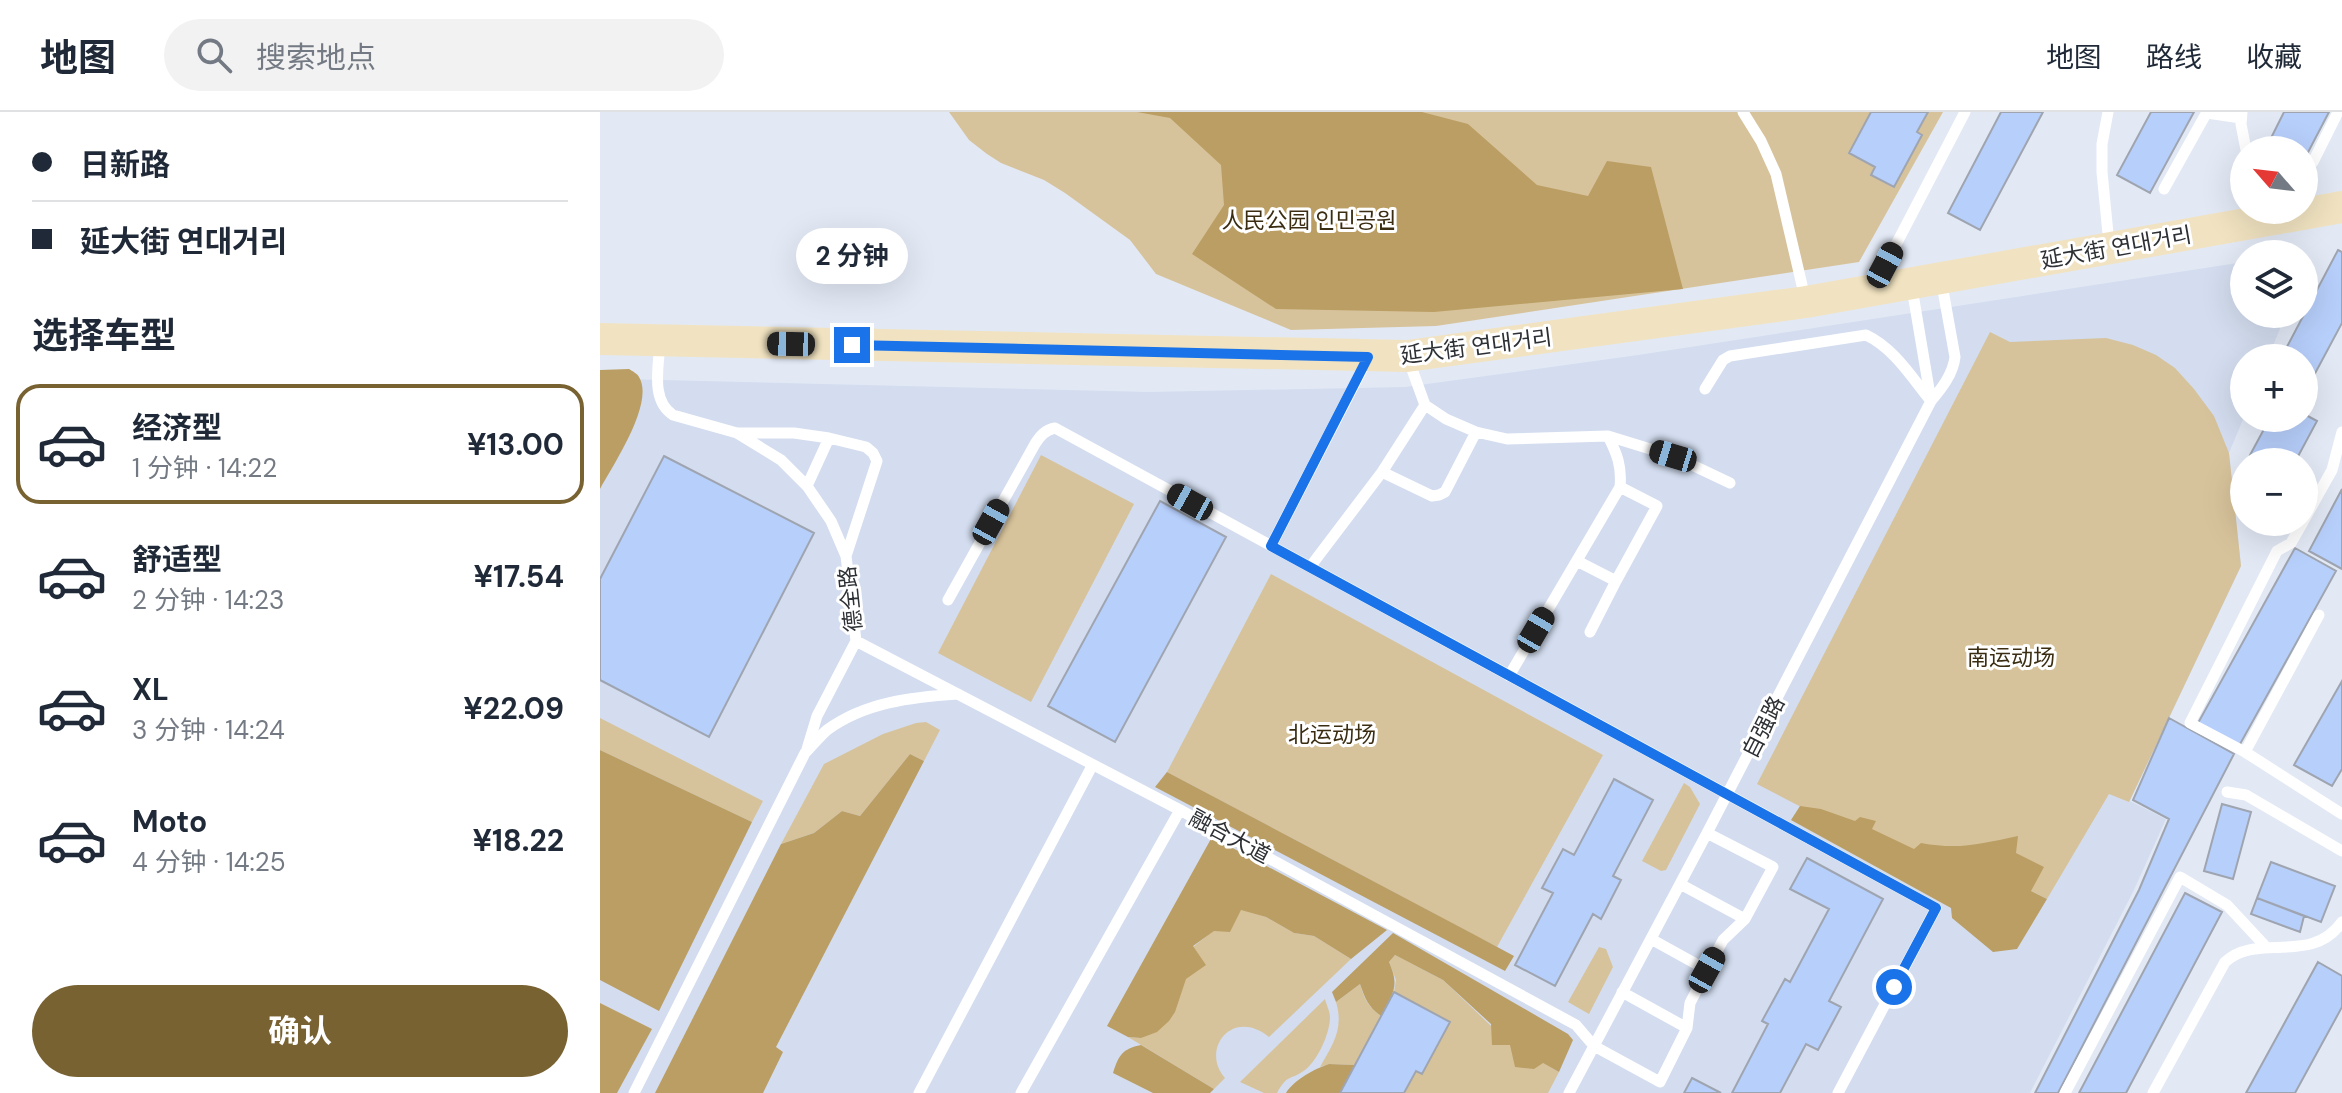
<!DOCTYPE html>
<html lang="zh">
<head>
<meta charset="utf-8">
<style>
	:root { --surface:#fff; --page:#f2f2f3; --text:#1f2937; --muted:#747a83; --line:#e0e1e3; --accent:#796232 }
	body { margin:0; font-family:"DM Sans","Noto Sans SC","Noto Sans KR",sans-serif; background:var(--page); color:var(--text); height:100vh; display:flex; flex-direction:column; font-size:30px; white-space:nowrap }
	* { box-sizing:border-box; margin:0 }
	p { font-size:26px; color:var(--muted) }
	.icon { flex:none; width:44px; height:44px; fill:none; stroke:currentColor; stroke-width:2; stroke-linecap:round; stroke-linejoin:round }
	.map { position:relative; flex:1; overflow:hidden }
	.drawer { display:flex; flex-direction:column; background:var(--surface); width:600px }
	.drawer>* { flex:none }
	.hud { display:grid; align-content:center; height:176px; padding:0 32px; background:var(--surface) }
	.needle { width:52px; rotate:298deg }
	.tools { position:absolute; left:1630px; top:24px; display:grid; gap:16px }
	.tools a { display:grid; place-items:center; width:88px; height:88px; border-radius:50%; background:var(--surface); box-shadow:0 8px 32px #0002; font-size:40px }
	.end { position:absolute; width:36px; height:36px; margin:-18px; border:10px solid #1a73e8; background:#fff; box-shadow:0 0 0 4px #fff }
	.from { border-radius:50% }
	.bubble { position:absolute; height:56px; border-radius:28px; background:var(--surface); box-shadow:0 8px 32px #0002; font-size:26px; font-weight:700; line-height:56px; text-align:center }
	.car { position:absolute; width:24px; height:48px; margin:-24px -12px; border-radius:10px; box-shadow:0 0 6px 2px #0007; background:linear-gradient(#222 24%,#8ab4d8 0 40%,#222 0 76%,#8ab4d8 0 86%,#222 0) }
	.hud b { display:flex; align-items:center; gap:28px; height:76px; font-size:30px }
	.hud b+b { border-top:2px solid var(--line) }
	.hud i { width:20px; height:20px; background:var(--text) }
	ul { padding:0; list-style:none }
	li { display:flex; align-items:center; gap:24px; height:120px; margin:0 16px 12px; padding:0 16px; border:4px solid transparent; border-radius:24px }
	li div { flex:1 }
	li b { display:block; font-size:30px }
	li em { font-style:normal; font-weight:700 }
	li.on { border-color:var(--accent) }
	li>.icon { width:72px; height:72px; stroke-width:1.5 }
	h2 { padding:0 32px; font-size:36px; line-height:96px }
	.primary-button { display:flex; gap:16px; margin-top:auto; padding:16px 32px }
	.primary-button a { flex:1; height:92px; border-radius:48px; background:var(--accent); color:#fff; font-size:32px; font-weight:700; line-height:92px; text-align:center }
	header { display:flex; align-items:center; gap:48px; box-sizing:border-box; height:112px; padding:0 40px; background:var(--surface); border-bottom:2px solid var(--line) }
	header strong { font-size:38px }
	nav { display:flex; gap:44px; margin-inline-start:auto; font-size:28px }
	.search { width:560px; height:72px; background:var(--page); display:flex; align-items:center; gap:20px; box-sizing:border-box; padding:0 28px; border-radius:44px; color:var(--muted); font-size:30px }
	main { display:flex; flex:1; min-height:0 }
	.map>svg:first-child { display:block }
</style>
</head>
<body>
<header>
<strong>地图</strong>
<div class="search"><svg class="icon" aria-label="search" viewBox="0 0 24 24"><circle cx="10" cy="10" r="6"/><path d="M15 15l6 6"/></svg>搜索地点</div>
<nav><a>地图</a><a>路线</a><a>收藏</a></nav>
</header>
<main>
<section class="drawer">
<div class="hud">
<b><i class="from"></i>日新路</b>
<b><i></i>延大街 연대거리</b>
</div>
<h2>选择车型</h2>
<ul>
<li class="on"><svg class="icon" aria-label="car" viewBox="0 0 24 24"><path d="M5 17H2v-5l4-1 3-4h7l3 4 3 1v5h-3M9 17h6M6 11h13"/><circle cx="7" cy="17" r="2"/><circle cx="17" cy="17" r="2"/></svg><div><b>经济型</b><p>1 分钟 · 14:22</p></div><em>¥13.00</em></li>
<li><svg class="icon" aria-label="car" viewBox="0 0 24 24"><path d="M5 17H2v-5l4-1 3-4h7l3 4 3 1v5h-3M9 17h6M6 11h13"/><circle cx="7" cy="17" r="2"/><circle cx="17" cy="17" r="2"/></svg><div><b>舒适型</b><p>2 分钟 · 14:23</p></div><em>¥17.54</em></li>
<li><svg class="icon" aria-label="car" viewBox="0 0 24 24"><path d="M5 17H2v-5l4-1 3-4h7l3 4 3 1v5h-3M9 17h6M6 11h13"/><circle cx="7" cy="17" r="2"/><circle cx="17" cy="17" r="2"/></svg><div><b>XL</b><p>3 分钟 · 14:24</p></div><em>¥22.09</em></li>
<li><svg class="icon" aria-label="car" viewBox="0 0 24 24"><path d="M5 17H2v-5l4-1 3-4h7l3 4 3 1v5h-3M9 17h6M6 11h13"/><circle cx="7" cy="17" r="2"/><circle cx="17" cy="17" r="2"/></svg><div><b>Moto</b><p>4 分钟 · 14:25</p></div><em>¥18.22</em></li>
</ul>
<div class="primary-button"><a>确认</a></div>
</section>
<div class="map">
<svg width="1742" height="981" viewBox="0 0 1742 981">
	<rect width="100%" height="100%" fill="#e2e9f5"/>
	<!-- built -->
	<path fill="#d3ddef" d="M1644,150V202H1686L1668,246H1644V305L1629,341L1641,454L1530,689L1566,707L1533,780L1430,981H0V265L22,267L549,280L805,275L1038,243Z"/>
	<!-- green -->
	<path fill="#d7c39b" d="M349,0H1343L1259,150L836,214L691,218L556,162L530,128L465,81L444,68L401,51L387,42L369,28Z
		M1390,220L1410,230L1506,226L1533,233L1556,243L1575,256L1594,277L1614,304L1629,341L1641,454L1529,690L1509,682L1447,787L1431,779L1417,807L1157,672Z
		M441,343L534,392L431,590L338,541Z
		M671,462L1003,643L897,835L567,660Z
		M0,606L163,689L152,710L0,638Z
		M326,610L340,618L324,649L310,642L260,704L242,699L214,721L181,732L224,652L283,622L316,611Z
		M1084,671L1090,675L1100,692L1066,758L1061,759L1042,749Z
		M641,797L666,805L694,821L714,824L751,847L669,925C632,895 600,938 625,966L614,977L528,925L541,926L582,877L593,835Z
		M999,835L1006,837L1013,855L989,902L968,890Z
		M795,843L843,868L910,932L959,960L948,981H804L816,959L822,962L850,910L794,880L796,868L789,850Z
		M760,872C764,886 768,895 781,904L755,953L729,952L720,955C733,932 744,917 736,890Z
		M725,887C726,892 730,899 730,905C730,921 718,948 705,958C690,969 688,961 677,981H664L640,970Z"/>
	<!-- forest -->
	<path fill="#bb9e64" d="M537,0H822L868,12L937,73L988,84L1007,49L1051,55L1083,177L834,200L676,197L592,142L624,93L621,53L570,6Z
		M29,257C32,259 38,262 39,265C55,291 13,353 0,377V258Z
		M0,638L152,710L59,899L0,868Z
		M310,642L324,649L176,935L183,940L163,981H55L181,732L214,721L242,699L260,704Z
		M567,660L875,823L914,844L905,859L555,675Z
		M1200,694L1221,697L1255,709L1260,705L1276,709L1272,717L1314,737L1321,731C1359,738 1380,732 1418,724L1416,741L1444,755L1431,779L1447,787L1417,837L1393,840L1352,806L1351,796L1191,708Z
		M612,725L787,818L751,847L714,824L694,821L666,805L641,798L630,820L614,819L593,834L606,853L586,867L575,900L569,909L557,920L541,926L528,925L507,914Z
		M793,821L968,922L973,928L959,960L943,951L934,957L915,955L910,933H892L891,912L843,868L795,843L789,850C800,875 793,881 781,904C768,895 765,886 760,872L736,890L732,880Z
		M0,891L52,917L17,981H0Z
		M541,933L614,977L610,981H553L513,961C519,943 522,937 541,933Z
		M729,952L755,953L740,981H686C694,968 714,957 729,952Z"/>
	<!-- building -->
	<path fill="#b7cffb" stroke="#9fa5b0" stroke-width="2" d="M1271,0H1328L1317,20L1322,23L1294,75L1271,63L1275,55L1249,41Z
		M1401,0H1443L1380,118L1348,101Z
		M1551,0H1594L1550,81L1517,63Z
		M1684,0H1729L1704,48V38H1676L1667,34Z
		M1738,138L1742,140V211L1704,282V246H1681Z
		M1704,302L1717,309L1695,350H1663L1650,343L1670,306H1704Z
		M64,344L214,421L109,625L0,568V467Z
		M1742,377V457L1709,439Z
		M560,389L626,425L515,630L448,594Z
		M1695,436L1736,459L1639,634L1598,611Z
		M1742,569V657L1732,674L1694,653Z
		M1569,606L1634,642L1458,981H1435L1539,778L1569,707L1533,688Z
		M1014,667L1053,688L1013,764L1021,768L1001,807L993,802L955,874L915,853L953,781L942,776L963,737L974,743Z
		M1622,692L1651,700L1633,767L1604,759Z
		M1207,746L1283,787L1229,889L1241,895L1218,938L1206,932L1180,981H1132L1168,912L1162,909L1185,867L1190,870L1229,797L1190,777Z
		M1671,750L1735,774L1721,810L1657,786Z
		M1585,781L1622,800L1526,981H1479Z
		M1657,786L1704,804L1700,820L1651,802Z
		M1718,850L1742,864V895L1695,981H1646Z
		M794,880L850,910L822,962L816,959L804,981H740Z
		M1092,966L1121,981H1084Z"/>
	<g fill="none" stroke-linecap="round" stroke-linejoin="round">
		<!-- lane -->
		<path stroke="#fff" stroke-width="11" d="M1143,0L1161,29L1176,62L1205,186
			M1508,0L1502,32V60L1509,132
			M1642,0L1641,12L1646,38
			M1607,1L1641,6
			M1713,50L1738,0
			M1564,77L1607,0
			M1276,171L1365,0
			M1312,176L1331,289
			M60,229C59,254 50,288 73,303L137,321L181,348L207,374L231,409L246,444L256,529L217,604L207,637
			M809,249L825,293L846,307L876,320L907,327L1008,324L1073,344L1130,371
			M1105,277L1123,248L1130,244L1266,223C1294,236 1312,266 1331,289
			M138,321H194L229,326L266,335L273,341L277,349L246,444
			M782,360L832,384L839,383L845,380L876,320
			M207,374L229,326
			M1704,408L1732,358L1742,320
			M1703,410L1691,431L1677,439L1590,611L1645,640L1742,702
			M671,434L768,246
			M977,449L1016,469L990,520
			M710,455L782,360L825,293
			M1016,469L1057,394L1020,375
			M348,488L435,332C440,324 445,318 455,316L1336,796L1238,981
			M256,529L580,698L976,913L994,934L1060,970L1087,916L1090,891L1107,858L1123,828L1145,807L1173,755L1107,721
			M909,564L1020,375C1022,354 1017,342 1008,324
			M1645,640L1719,503
			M1627,680L1646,683L1742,739
			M1080,772L1145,807
			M1051,827L1107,858
			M1022,880L1087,916
			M34,981L205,641C212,634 219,625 227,618C265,590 313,585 358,582
			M319,981L492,654
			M421,981L580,698
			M969,981L1107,721L1331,289C1342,276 1353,262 1355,245L1341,167
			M1465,981L1580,765L1627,793L1667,836
			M1553,981L1625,850C1657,820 1711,854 1742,810"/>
		<!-- secondary -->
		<path stroke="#f1e3c1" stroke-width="32" d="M0,227L807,244L1206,190L1742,95"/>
	</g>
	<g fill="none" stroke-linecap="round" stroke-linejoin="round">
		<!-- route -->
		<path stroke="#1a73e8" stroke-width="10" d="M252,233L768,245L671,434L1336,796L1294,875"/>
	</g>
	<g text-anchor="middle" stroke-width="6" stroke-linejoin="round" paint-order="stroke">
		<!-- park labels -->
		<g font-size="22" fill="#3a2d12" stroke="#fff">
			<text x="709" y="116">人民公园 인민공원</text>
			<text x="1411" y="553">南运动场</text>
			<text x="732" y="630">北运动场</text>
		</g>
		<!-- street labels -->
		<g font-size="22" fill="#2d3034" stroke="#fff">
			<text transform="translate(1516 135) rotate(-10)" y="8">延大街 연대거리</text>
			<text transform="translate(876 234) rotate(-7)" y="8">延大街 연대거리</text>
			<text transform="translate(250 487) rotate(-96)" y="8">德全路</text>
			<text transform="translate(1163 615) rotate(-63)" y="8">自强路</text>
			<text transform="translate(630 724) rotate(28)" y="8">融合大道</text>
		</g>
	</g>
</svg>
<div class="tools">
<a><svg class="needle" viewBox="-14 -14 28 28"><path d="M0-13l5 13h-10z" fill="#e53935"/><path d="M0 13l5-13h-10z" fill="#747a83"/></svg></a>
<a><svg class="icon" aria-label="layers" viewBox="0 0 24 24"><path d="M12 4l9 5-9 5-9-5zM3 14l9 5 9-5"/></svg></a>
<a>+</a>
<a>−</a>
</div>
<i class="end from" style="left:1294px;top:875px"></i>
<i class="end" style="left:252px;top:233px"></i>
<div class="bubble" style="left:196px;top:116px;width:112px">2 分钟</div>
<i class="car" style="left:1285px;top:153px;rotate:28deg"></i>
<i class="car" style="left:191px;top:232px;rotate:271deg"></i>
<i class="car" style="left:1073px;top:344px;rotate:287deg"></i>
<i class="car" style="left:590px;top:390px;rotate:299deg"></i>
<i class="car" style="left:391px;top:410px;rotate:29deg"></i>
<i class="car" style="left:936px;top:518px;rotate:30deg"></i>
<i class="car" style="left:1107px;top:858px;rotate:29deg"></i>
</div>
</main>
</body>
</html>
